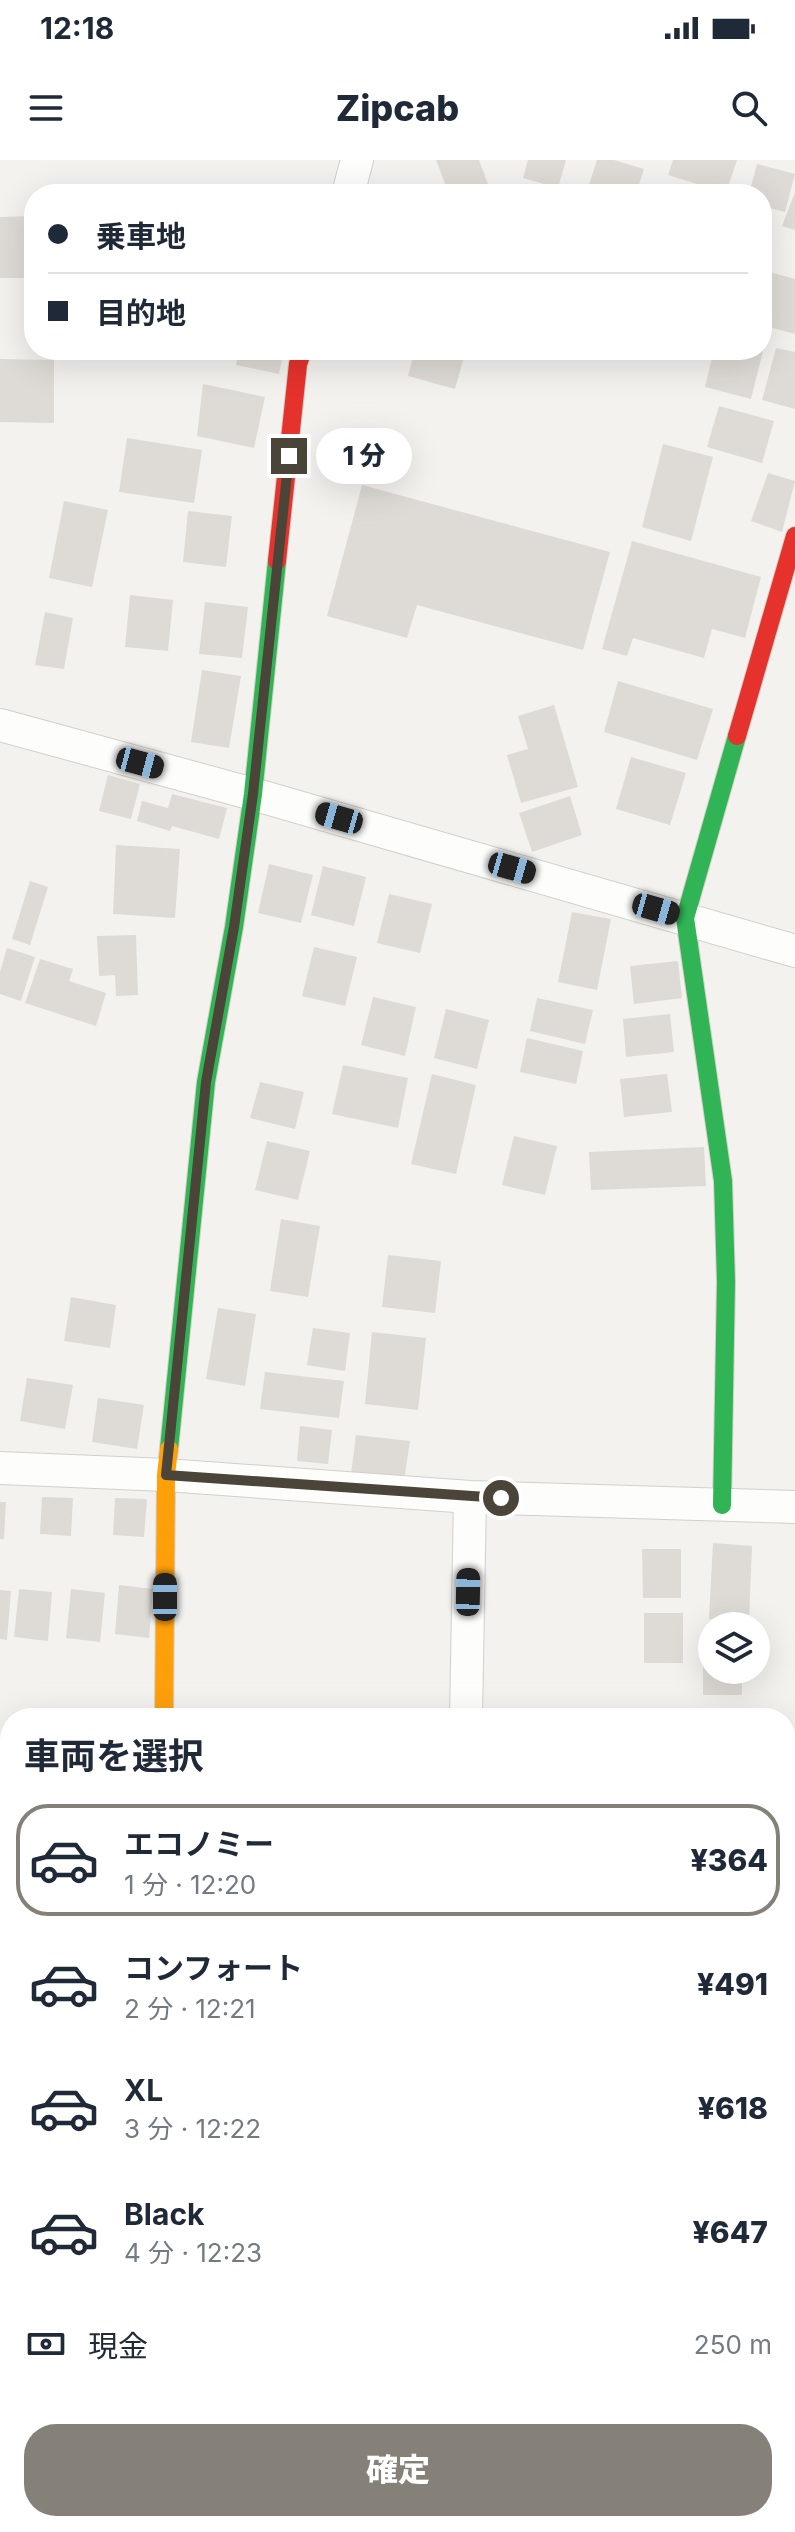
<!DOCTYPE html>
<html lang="ja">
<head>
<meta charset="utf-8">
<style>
	:root { --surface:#fff; --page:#f2f2f3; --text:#1f2937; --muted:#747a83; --line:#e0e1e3; --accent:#868178 }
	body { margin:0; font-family:Inter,"Noto Sans JP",sans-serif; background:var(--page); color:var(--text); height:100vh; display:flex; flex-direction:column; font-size:30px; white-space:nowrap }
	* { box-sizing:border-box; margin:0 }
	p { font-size:26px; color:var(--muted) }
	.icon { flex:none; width:44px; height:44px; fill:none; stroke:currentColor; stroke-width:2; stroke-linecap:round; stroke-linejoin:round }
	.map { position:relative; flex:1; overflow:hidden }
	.drawer { position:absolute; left:0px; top:1548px; width:796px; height:824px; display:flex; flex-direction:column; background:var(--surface); border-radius:32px 32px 0 0; box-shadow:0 8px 32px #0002 }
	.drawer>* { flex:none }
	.guide { position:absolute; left:24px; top:24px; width:748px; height:176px; border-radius:32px; box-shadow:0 8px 32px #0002; display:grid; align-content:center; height:176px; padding:0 24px; background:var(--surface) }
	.buttons { position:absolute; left:698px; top:1452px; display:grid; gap:16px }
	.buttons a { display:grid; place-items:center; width:72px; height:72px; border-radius:50%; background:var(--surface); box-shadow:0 8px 32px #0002; font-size:40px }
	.end { position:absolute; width:36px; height:36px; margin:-18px; border:10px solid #4b4439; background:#fff; box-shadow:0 0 0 4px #fff }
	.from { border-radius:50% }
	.bubble { position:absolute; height:56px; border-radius:28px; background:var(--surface); box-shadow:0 8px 32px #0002; font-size:26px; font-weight:800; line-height:56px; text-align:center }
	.car { position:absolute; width:24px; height:48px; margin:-24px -12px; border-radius:10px; box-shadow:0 0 6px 2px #0007; background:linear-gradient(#222 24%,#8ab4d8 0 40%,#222 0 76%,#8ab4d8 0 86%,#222 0) }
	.guide b { display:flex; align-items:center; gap:28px; height:76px; font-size:30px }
	.guide b+b { border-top:2px solid var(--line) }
	.guide i { width:20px; height:20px; background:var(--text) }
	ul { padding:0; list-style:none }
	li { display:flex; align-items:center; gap:24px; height:112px; margin:0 16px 12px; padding:0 8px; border:4px solid transparent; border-radius:32px }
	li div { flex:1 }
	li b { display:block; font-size:30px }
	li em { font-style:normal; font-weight:800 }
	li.active { border-color:var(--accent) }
	li>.icon { width:72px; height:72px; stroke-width:1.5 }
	h2 { padding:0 24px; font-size:36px; line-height:96px }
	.pay { display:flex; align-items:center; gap:20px; height:88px; padding:0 24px; font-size:30px }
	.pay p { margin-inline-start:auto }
	.cta { display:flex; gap:16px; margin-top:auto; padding:16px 24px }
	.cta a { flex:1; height:92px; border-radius:32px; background:var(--accent); color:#fff; font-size:32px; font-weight:800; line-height:92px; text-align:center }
	.status { display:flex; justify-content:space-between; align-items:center; height:56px; padding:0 40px; background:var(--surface); direction:ltr }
	.status svg { height:22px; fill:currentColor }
	header { display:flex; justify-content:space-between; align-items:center; height:104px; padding:0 24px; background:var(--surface); font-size:36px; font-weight:800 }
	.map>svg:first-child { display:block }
</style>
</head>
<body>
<div class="status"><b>12:18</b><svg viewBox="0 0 49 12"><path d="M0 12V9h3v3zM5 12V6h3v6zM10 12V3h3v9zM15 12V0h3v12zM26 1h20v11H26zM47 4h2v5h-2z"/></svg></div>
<header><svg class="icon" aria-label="menu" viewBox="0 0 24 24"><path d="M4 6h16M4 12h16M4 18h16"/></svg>Zipcab<svg class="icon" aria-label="search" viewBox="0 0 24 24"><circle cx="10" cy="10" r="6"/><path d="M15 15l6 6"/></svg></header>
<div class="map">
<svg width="795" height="2372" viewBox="0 0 795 2372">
	<rect width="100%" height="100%" fill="#f4f2ee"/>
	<!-- green -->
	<path fill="#e1eecf" d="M333,2362H534V2372H324Z"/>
	<!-- building -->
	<path fill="#dedbd6" d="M436,0H479L491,32L449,34Z
		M528,0H566L558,28L523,18Z
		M597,0H614L644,9L636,34H596L587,31Z
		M673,0H737L726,33L668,15Z
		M757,4L795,14L785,52L762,46V34H749Z
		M795,32V70L782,66Z
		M34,56V118H0V57Z
		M762,110L795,119V174L762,165Z
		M762,183H765L751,239L705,227L714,190H762Z
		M776,188L795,192V249L762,240Z
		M240,190H284L279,214L236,205Z
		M415,190H466L455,229L408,216Z
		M0,199L54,200V263L0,262Z
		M203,224L265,237L254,288L197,276Z
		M719,246L774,261L762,303L707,287Z
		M127,278L202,290L194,343L119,332Z
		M663,284L713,297L691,381L642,367Z
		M768,313L795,321L782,372L751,361Z
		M362,325L610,392L583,490L417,445L407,478L327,456Z
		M64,341L108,350L92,427L49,418Z
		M188,351L232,356L226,407L183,402Z
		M632,381L761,417L745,478L712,469L704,498L633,478L627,496L602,489Z
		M130,435L173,440L168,491L125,487Z
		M205,442L248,447L242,498L199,494Z
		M45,452L73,458L64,509L35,505Z
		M202,510L241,516L229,588L191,582Z
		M618,521L713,549L697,600L604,572Z
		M554,545L578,627L521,643L507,595L528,589L518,556Z
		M631,597L686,613L670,665L616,649Z
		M108,615L140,624L131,659L99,651Z
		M172,634L227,648L219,679L172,666L170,671L137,661L142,641L168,648Z
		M570,636L582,675L532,692L519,653Z
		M116,685L180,689L175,758L113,754Z
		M269,704L313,715L301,763L258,753Z
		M323,706L366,717L354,766L311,755Z
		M30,721L48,727L30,785L12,779Z
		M389,734L432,744L420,793L377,783Z
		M572,752L611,759L597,830L558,822Z
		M136,775L138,835L116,836L115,815L99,816L97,776Z
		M314,787L357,797L345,846L302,836Z
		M7,788L35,797L21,841L0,834V812Z
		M40,799L73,809L69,821L106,833L96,866L25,843Z
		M678,801L682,838L634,844L630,806Z
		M373,837L416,847L405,896L361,885Z
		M537,838L593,850L585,884L530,871Z
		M446,849L489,860L477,909L434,898Z
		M670,854L674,892L626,897L623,859Z
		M527,878L583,891L576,924L520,912Z
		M343,905L408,918L398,968L332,954Z
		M432,914L476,925L456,1014L411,1004Z
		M667,914L672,952L624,957L620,919Z
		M260,922L304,932L295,969L250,958Z
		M514,976L557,986L545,1035L502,1025Z
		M267,981L310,991L298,1040L255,1030Z
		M704,987L706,1026L591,1030L589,992Z
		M281,1059L320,1066L308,1137L270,1131Z
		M388,1095L441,1101L435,1153L382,1147Z
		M71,1137L116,1145L110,1188L64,1181Z
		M218,1148L256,1154L245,1226L206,1219Z
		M313,1168L350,1173L345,1211L307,1205Z
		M372,1172L426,1178L418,1250L365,1244Z
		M265,1212L344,1221L339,1258L260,1249Z
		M27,1218L73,1225L65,1269L20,1261Z
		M98,1238L144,1245L137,1289L92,1282Z
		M300,1266L332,1270L328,1304L297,1301Z
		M356,1275L410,1281L404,1321L351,1314Z
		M42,1337L73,1338L71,1376L40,1374Z
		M115,1338L147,1339L144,1377L113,1375Z
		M0,1342H6L4,1379H0Z
		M713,1383L752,1386L749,1461L709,1459Z
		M642,1389H681V1438H643Z
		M119,1425L153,1429L149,1478L115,1474Z
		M19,1429L52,1432L48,1481L14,1477Z
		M71,1429L105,1433L100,1482L66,1478Z
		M0,1430L11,1431L7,1480L0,1479Z
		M644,1453H683V1503H644Z
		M703,1486H712V1510H742V1535H703Z
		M786,2120L795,2131V2192L788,2232Z
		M694,2362H763L762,2372H702Z"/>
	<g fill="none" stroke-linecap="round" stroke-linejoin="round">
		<defs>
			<path id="street" d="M348,34L357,0
				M0,565L253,634L795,791
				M0,1308L166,1315L470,1337L795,1347
				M466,1558L470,1337
				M786,1867L795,1866
				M0,2163L10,2136"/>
			<path id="fast" d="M169,1289L206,922L234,767L253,634L277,401
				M722,1345L726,1122L723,1021L685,758L737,576"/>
			<path id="slow" d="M164,1558L166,1315L169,1289"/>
			<path id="jam" d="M277,401L298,204L303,190
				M737,576L795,376"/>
		</defs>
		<!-- street casing -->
		<use href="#street" stroke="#d2d0cb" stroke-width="34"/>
		<!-- fast casing -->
		<use href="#fast" stroke="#d3cfc5" stroke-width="20"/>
		<!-- slow casing -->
		<use href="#slow" stroke="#d3cfc5" stroke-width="20"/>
		<!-- jam casing -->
		<use href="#jam" stroke="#d3cfc5" stroke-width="20"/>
		<!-- street -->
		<use href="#street" stroke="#fdfdfc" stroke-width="32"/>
		<!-- fast -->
		<use href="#fast" stroke="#30b455" stroke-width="18"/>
		<!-- slow -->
		<use href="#slow" stroke="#ff9f0a" stroke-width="18"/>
		<!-- jam -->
		<use href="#jam" stroke="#e5322d" stroke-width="18"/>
	</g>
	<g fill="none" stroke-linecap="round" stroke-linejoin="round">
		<!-- route -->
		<path stroke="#4b4439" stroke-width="10" d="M289,296L253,634L234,767L206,922L166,1315L501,1338"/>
	</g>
</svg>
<div class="buttons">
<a><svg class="icon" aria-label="layers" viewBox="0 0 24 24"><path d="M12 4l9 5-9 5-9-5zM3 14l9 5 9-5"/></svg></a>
</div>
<i class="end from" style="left:501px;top:1338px"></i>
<i class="end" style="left:289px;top:296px"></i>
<div class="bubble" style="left:316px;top:268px;width:96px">1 分</div>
<i class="car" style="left:140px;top:603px;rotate:105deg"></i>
<i class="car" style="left:339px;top:658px;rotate:286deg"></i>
<i class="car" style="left:512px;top:708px;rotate:106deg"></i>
<i class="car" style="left:656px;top:749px;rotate:106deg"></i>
<i class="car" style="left:468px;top:1432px;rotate:1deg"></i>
<i class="car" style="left:165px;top:1437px;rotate:0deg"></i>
<div class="guide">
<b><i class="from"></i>乗車地</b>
<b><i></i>目的地</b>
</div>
<section class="drawer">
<h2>車両を選択</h2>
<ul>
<li class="active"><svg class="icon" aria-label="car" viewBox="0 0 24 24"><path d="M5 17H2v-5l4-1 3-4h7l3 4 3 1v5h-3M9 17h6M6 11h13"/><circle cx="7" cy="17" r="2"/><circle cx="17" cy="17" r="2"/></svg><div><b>エコノミー</b><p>1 分 · 12:20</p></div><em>¥364</em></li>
<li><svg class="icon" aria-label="car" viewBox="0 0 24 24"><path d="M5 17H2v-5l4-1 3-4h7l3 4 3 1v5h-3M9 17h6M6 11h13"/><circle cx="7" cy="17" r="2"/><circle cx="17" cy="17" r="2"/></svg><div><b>コンフォート</b><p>2 分 · 12:21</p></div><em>¥491</em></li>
<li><svg class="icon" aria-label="car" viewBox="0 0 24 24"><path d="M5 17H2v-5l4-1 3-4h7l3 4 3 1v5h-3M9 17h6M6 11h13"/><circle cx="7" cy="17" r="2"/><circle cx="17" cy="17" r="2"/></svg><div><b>XL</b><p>3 分 · 12:22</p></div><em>¥618</em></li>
<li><svg class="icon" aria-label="car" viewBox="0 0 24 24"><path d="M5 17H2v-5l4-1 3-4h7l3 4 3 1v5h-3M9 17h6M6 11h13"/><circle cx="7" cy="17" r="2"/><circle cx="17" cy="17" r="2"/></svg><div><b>Black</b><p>4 分 · 12:23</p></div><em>¥647</em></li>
</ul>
<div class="pay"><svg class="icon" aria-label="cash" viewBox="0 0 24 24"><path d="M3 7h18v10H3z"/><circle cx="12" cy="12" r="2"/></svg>現金<p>250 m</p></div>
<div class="cta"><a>確定</a></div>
</section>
</div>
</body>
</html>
